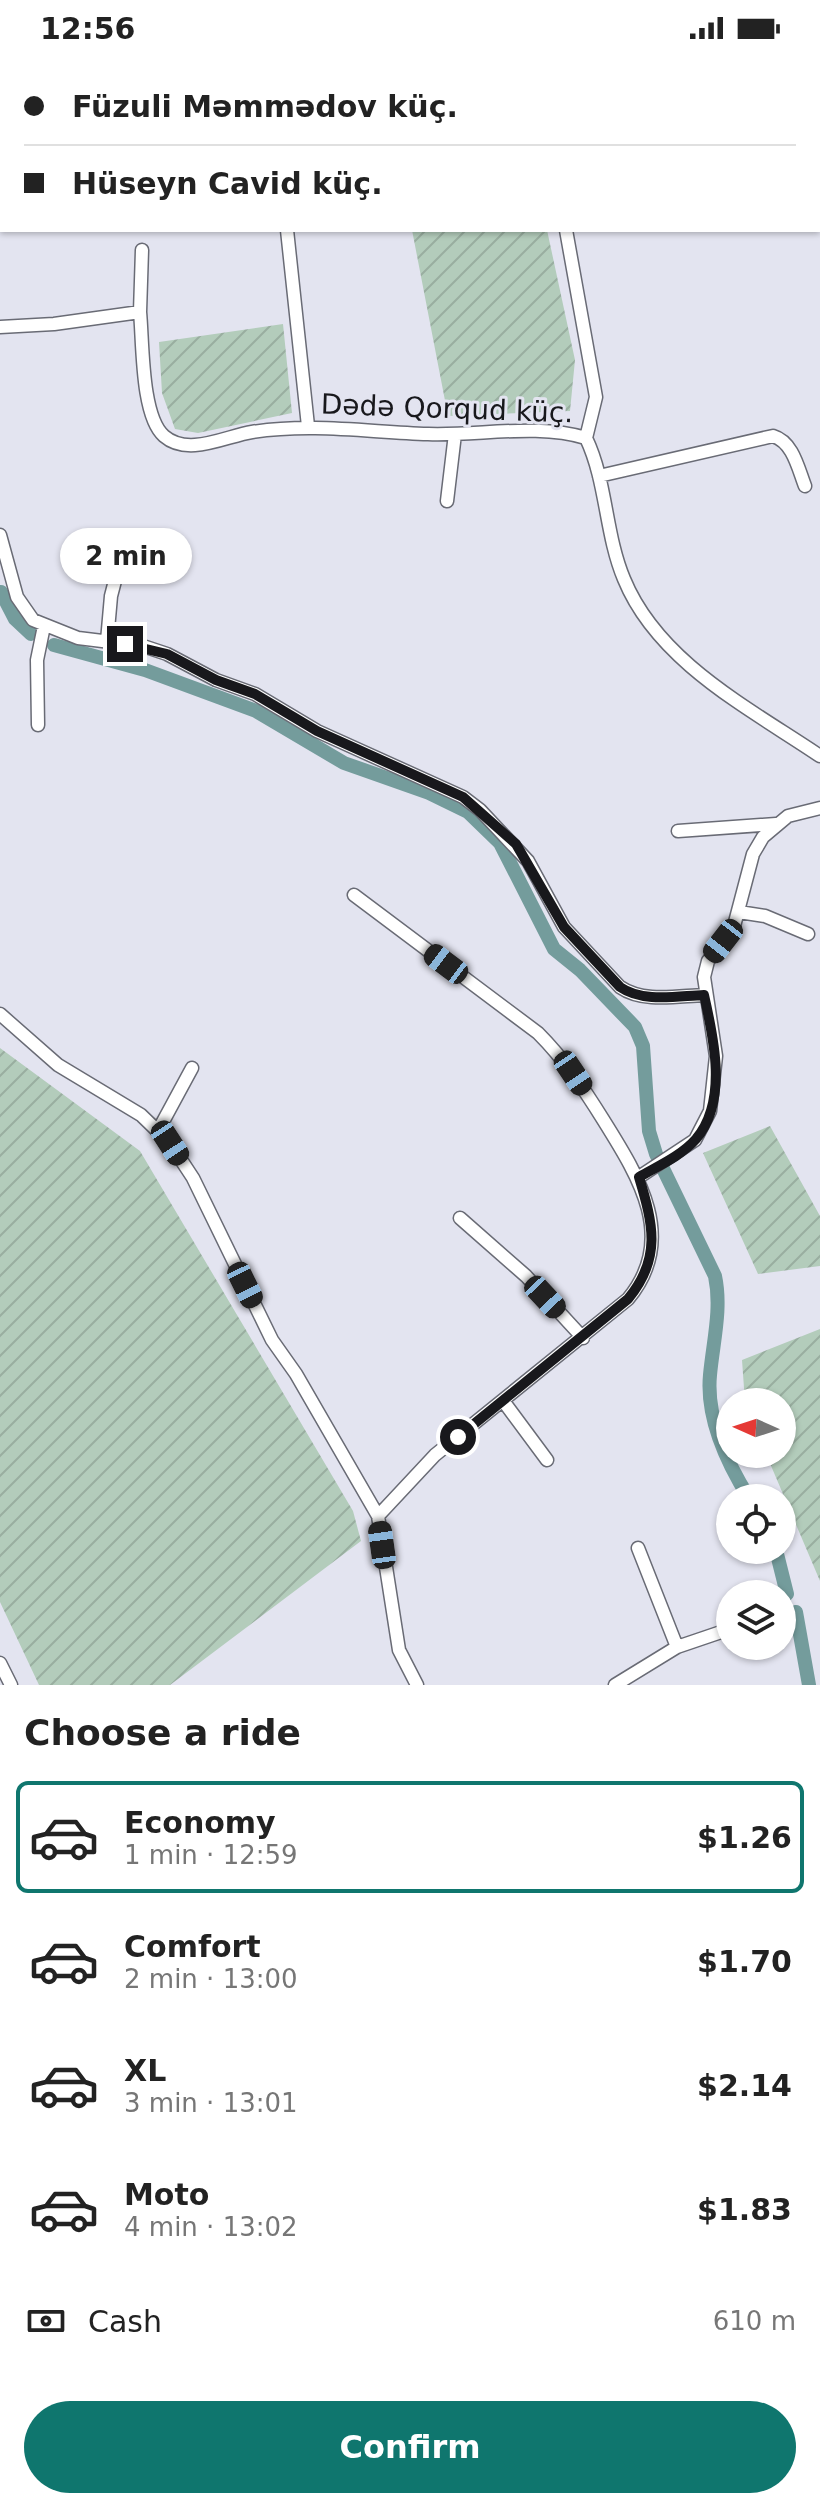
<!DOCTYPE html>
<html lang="en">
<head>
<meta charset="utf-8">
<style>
	:root { --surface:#fff; --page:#f2f2f2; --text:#222; --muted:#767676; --line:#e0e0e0; --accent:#0f766e }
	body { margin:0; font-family:"DejaVu Sans",sans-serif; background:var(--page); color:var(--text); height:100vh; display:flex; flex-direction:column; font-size:30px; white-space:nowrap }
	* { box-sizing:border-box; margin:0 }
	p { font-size:26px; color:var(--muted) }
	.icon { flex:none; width:44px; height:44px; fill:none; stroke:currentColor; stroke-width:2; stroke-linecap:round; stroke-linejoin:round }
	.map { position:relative; height:1629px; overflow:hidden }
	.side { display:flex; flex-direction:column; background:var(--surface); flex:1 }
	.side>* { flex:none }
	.hud { position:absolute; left:0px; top:0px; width:820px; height:176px; box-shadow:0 2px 6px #0004; display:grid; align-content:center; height:176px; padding:0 24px; background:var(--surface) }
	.needle { width:52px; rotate:273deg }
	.buttons { position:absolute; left:716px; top:1332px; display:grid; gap:16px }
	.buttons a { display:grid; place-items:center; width:80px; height:80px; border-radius:50%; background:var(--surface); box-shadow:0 2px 6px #0004; font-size:40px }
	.end { position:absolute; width:36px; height:36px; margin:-18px; border:10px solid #18181c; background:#fff; box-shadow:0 0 0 4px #fff }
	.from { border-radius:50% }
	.bubble { position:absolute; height:56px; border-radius:28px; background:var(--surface); box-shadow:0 2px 6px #0004; font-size:26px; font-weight:700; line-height:56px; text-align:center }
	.car { position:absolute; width:24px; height:48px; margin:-24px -12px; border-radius:10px; box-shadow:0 0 6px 2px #0007; background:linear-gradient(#222 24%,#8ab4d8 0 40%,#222 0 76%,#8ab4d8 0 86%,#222 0) }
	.hud b { display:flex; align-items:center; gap:28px; height:76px; font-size:30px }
	.hud b+b { border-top:2px solid var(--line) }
	.hud i { width:20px; height:20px; background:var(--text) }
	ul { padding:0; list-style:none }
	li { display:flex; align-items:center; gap:24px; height:112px; margin:0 16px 12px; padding:0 8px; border:4px solid transparent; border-radius:12px }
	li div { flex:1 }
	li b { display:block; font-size:30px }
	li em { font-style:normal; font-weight:700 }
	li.active { border-color:var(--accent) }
	li>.icon { width:72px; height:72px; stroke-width:1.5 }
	h2 { padding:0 24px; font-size:36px; line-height:96px }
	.pay { display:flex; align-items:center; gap:20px; height:88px; padding:0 24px; font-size:30px }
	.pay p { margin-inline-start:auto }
	.button { display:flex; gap:16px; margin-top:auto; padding:16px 24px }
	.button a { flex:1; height:92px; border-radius:48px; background:var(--accent); color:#fff; font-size:32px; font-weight:700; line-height:92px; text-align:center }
	.status { display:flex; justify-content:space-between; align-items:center; height:56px; padding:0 40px; background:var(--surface); direction:ltr }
	.status svg { height:22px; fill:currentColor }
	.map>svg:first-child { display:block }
</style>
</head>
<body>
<div class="status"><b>12:56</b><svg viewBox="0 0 49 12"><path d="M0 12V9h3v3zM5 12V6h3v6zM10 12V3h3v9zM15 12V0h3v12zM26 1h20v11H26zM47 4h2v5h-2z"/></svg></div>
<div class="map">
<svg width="820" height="1629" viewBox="0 0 820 1629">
	<defs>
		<pattern id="garden-furrows" width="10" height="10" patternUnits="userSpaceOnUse" patternTransform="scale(2)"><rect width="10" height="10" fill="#b3ccbb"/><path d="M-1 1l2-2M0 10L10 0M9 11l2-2" fill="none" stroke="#99aea0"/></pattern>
	</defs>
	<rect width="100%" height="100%" fill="#e3e4f0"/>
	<!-- garden -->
	<path fill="url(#garden-furrows)" d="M412,174H547L575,304L570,355L448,360Z
		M283,268L292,357L198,377L175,373L162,337L159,286Z
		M0,992L140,1095L353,1455L361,1485L170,1629H39L0,1546Z
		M770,1070L820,1160V1210L758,1218L703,1097Z
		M820,1273V1525L766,1398H782V1346H745L742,1304Z"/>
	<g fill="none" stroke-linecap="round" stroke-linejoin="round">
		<!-- canal -->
		<path stroke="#749c9c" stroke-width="14" d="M1,536L15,563L31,578
			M54,589L145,614L256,655L344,707L429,737L468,756L500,787L554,893L580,914L635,971L643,990L649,1075L656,1098L715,1220C722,1253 713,1286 710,1319C706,1361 727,1407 749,1442
			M776,1494L787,1538
			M796,1556L809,1629"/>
		<defs>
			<path id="street" d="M294,0V2
				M531,0V2
				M287,174L308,370
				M566,174L596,341L586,382
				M140,256L142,194
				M0,271L54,268L140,256C143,286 141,360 164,380C188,401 226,380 252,376C312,367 368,376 428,378C479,380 537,367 586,382C607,426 605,478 624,523C658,606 749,652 820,700
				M599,420L773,380C793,386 798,412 805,430
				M447,445L455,378
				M0,479L17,541L33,564L78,582L143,590L167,598L216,624L255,638L317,675L463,741L480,754L528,805L564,871L620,931C643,947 677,940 704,939
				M107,585L111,540L117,517
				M38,669L37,604L44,570
				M678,775L776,768
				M354,839L538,977C565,1004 584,1033 604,1065C639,1121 678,1183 628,1243L435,1399L378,1460L399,1594L417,1629
				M739,856L765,860L808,878
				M0,958L58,1009L141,1059L170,1087L193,1122L272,1284L296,1318L378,1460
				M159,1073L192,1012
				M639,1121L695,1084L710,1055L716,1000L704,921L708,905L734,870L753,798L763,781L788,760L820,752
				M460,1162L526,1220L583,1282
				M504,1346L547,1404
				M638,1492L677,1591
				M0,1607L11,1629
				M615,1629L677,1591L730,1573"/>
		</defs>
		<!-- street casing -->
		<use href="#street" stroke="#696b75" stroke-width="15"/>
		<!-- street -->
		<use href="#street" stroke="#fff" stroke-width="12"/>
	</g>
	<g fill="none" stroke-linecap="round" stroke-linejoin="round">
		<!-- route -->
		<path stroke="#18181c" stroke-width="10" d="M125,588L167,598L216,624L255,638L317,675L463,741L516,788L564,871L620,931C643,947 677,940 704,939C714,983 728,1045 696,1083C681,1100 658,1110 639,1121C653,1168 662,1202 628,1243L458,1381"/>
	</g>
	<g text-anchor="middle" stroke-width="6" stroke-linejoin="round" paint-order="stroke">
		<!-- street labels -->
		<g font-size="28" fill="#18181c" stroke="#e3e4f0">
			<text transform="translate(447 352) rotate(2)" y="10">Dədə Qorqud küç.</text>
		</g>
	</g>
</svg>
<div class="buttons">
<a><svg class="needle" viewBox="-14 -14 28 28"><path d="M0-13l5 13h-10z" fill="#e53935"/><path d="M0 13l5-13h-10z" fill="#767676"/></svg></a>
<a><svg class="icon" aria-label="locate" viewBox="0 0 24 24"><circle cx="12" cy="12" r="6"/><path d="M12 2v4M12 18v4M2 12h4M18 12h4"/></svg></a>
<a><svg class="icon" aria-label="layers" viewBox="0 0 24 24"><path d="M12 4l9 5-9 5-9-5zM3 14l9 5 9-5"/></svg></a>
</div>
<i class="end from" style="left:458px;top:1381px"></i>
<i class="end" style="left:125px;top:588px"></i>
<div class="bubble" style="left:60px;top:472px;width:132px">2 min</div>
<i class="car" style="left:723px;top:885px;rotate:218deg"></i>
<i class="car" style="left:446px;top:908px;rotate:307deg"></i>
<i class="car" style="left:573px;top:1017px;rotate:146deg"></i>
<i class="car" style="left:170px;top:1087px;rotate:147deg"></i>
<i class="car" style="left:245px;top:1229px;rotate:154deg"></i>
<i class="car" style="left:545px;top:1241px;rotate:137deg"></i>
<i class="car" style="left:382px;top:1489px;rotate:352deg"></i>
<div class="hud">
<b><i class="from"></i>Füzuli Məmmədov küç.</b>
<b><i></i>Hüseyn Cavid küç.</b>
</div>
</div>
<section class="side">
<h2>Choose a ride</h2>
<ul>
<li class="active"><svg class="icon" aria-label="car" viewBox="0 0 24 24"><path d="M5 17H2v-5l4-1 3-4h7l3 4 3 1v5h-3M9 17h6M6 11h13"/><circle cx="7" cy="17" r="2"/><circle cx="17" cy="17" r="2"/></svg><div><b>Economy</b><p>1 min · 12:59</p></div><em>$1.26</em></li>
<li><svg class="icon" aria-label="car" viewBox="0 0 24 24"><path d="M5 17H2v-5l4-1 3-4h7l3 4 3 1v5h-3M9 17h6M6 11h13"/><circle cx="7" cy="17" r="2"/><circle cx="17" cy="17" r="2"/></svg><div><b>Comfort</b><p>2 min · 13:00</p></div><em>$1.70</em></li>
<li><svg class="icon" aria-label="car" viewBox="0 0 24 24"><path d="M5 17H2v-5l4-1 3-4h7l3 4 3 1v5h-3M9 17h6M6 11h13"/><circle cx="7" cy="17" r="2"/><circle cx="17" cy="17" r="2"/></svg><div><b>XL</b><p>3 min · 13:01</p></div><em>$2.14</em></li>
<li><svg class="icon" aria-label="car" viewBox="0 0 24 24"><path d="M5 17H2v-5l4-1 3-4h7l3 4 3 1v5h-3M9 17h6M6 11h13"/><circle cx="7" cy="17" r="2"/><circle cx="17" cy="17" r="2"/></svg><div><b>Moto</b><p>4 min · 13:02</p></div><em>$1.83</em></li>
</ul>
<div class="pay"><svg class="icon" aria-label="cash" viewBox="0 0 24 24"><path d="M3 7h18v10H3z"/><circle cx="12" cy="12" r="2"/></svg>Cash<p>610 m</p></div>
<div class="button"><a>Confirm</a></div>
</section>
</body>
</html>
